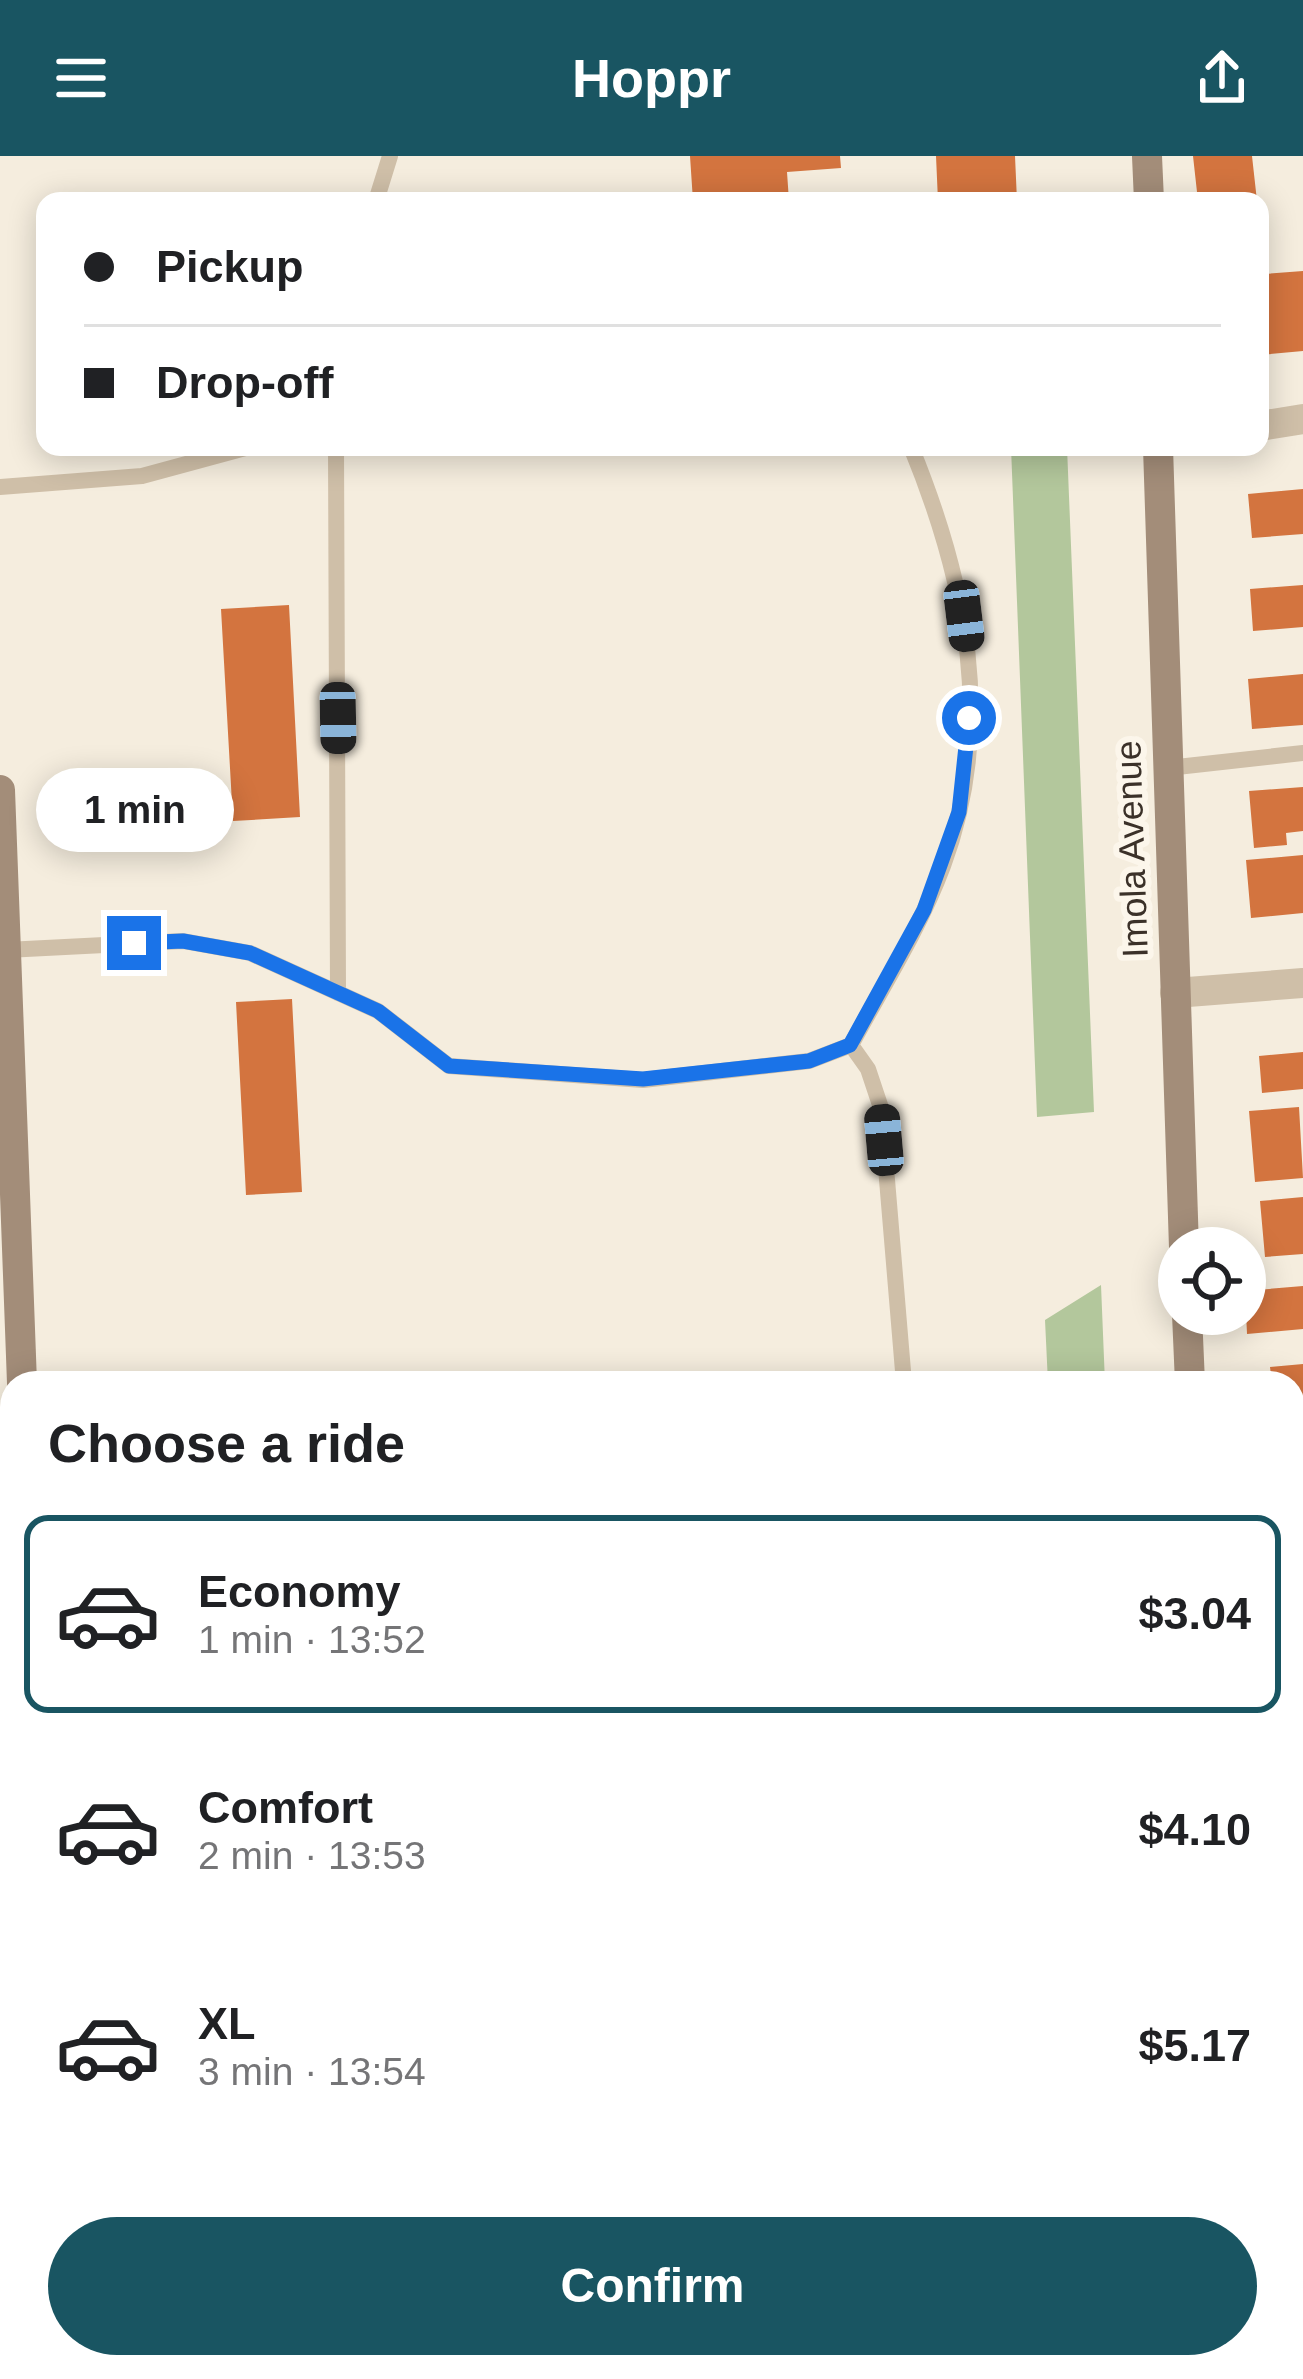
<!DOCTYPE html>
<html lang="en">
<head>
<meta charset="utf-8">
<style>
	:root { --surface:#fff; --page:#f6f6f6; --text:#202124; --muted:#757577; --line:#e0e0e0; --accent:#195562 }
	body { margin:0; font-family:Arial,sans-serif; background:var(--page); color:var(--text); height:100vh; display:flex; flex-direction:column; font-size:45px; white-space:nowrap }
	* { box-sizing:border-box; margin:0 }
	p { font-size:39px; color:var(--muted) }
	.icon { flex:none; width:66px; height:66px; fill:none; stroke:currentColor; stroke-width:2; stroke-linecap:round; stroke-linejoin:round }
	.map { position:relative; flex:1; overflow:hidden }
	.panel { position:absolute; left:0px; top:1215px; width:1305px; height:1008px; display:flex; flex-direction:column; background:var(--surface); border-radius:36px 36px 0 0; box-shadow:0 6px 30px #0003 }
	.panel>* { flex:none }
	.top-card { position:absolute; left:36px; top:36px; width:1233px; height:264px; border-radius:24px; box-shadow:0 6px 30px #0003; display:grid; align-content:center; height:264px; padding:0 48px; background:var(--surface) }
	.tools { position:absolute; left:1158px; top:1071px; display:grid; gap:24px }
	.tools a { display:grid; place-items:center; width:108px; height:108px; border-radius:50%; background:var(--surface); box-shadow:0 6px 30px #0003; font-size:60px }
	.end { position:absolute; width:54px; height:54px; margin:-27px; border:15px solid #1a73e8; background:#fff; box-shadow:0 0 0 6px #fff }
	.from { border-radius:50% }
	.bubble { position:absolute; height:84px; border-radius:42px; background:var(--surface); box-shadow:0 6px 30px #0003; font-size:39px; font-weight:700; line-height:84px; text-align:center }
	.car { position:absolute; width:36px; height:72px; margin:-36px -18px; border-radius:15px; box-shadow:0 0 9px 3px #0007; background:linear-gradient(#222 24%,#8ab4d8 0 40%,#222 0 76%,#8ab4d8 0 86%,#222 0) }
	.top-card b { display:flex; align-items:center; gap:42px; height:114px; font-size:45px }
	.top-card b+b { border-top:3px solid var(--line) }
	.top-card i { width:30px; height:30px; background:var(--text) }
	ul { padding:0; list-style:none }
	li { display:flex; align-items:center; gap:36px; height:198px; margin:0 24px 18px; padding:0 24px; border:6px solid transparent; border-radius:24px }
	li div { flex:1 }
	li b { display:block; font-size:45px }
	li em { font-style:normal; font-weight:700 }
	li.active { border-color:var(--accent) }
	li>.icon { width:108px; height:108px; stroke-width:1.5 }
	h2 { padding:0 48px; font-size:54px; line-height:144px }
	.action { display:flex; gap:24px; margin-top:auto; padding:24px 48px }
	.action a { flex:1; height:138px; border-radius:72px; background:var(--accent); color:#fff; font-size:48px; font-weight:700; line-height:138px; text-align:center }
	header { display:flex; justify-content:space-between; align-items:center; height:156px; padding:0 48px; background:var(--accent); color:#fff; font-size:54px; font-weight:700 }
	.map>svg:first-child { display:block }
</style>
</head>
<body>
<header><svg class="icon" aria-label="menu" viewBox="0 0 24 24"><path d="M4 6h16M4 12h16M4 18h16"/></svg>Hoppr<svg class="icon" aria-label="share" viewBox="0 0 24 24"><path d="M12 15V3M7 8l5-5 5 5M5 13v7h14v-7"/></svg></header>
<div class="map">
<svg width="1303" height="2223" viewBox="0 0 1303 2223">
	<rect width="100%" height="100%" fill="#f5edde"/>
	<!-- green -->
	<path fill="#b3c79c" d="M1011,291H1067L1094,956L1037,961Z
		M1101,1129L1105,1227H1048L1045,1164Z"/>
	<!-- building -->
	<path fill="#d3743f" d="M690,0H840L841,12L787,16L789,45H693Z
		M936,0H1015L1017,45H938Z
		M1193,0H1252L1257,45H1198Z
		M1260,97L1265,118L1303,115V195L1260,199Z
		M1303,333V378L1252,382L1248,338Z
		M1303,429V471L1253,475L1250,433Z
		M289,449L300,661L233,665L221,453Z
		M1303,518V569L1252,573L1248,523Z
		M1303,631V675L1286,677L1287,689L1254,692L1249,635Z
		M1303,699V757L1251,762L1246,704Z
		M292,843L302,1036L246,1039L236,846Z
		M1303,896V933L1262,937L1259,900Z
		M1299,951L1303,1022L1255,1026L1249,955Z
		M1303,1041V1098L1265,1101L1260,1045Z
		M1303,1130V1173L1247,1178L1245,1135Z
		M1303,1208V1254L1293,1255V1227H1272L1270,1211Z
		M1293,1389H1303V1507L1293,1508Z
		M0,1501H12V1574H0Z
		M1303,1628V1697L1293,1698V1629Z
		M1303,1717V1784L1293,1785V1718Z
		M0,1738H12V2177L0,2178Z
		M1303,1799V1868L1293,1869V1800Z
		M1303,1930V2014H1293V1931Z
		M1303,2157V2223H1287L1286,2211H1293V2158Z
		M389,2211H439L440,2223H389Z"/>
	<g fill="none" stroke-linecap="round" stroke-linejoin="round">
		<!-- lane -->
		<path stroke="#cfbfa8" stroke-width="16" d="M376,45L390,0
			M336,291L338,837
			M0,331L142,320L249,291
			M1168,612L1303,597
			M6,794L183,785L250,797L378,855L449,910L643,924L809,905L851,889C883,830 920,772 943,710C996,568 966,425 911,291
			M851,889L868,913L881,952L904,1227
			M1293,1568L1303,1567"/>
		<!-- street -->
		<path stroke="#cfbfa8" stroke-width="30" d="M1260,270L1303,263
			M1175,837L1303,827
			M1293,1325L1303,1324
			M0,1360H12
			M1293,2091H1303
			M769,2211L771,2223"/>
		<!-- secondary -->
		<path stroke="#a38d79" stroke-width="30" d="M1147,0L1149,45
			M1158,291L1184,1092
			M0,634L22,1227
			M1187,1158L1190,1227
			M1225,2211V2223"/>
	</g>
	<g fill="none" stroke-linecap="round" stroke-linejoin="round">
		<!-- route -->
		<path stroke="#1a73e8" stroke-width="15" d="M134,787L183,785L250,797L378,855L449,910L643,923L809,905L850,889L924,754L959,656L969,562"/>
	</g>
	<g text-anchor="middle" stroke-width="12" stroke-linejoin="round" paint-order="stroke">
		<!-- street labels -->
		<g font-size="36" fill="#3b3129" stroke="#fcf6eb">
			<text transform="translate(1131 693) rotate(-92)" y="13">Imola Avenue</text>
		</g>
	</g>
</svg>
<div class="tools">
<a><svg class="icon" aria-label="locate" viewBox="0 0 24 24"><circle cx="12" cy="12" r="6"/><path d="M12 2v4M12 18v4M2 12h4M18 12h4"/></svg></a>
</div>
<i class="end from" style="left:969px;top:562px"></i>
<i class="end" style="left:134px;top:787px"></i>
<div class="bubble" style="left:36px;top:612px;width:198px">1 min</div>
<i class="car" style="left:964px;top:460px;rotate:173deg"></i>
<i class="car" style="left:338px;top:562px;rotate:179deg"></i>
<i class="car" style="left:884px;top:984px;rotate:355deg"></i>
<div class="top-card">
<b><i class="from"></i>Pickup</b>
<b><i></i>Drop-off</b>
</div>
<section class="panel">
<h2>Choose a ride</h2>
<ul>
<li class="active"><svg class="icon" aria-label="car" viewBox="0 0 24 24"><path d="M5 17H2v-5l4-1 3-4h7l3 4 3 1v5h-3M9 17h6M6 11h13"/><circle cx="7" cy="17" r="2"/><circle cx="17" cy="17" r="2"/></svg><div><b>Economy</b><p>1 min · 13:52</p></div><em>$3.04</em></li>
<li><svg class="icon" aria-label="car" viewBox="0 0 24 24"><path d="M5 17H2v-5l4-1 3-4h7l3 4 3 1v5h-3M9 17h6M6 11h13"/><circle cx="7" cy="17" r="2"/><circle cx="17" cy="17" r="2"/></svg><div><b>Comfort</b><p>2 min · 13:53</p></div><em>$4.10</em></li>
<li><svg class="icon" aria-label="car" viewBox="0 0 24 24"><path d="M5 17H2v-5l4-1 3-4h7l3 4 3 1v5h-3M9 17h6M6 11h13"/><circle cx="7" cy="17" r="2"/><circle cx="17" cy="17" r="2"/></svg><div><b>XL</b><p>3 min · 13:54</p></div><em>$5.17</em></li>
</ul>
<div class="action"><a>Confirm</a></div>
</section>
</div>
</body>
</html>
